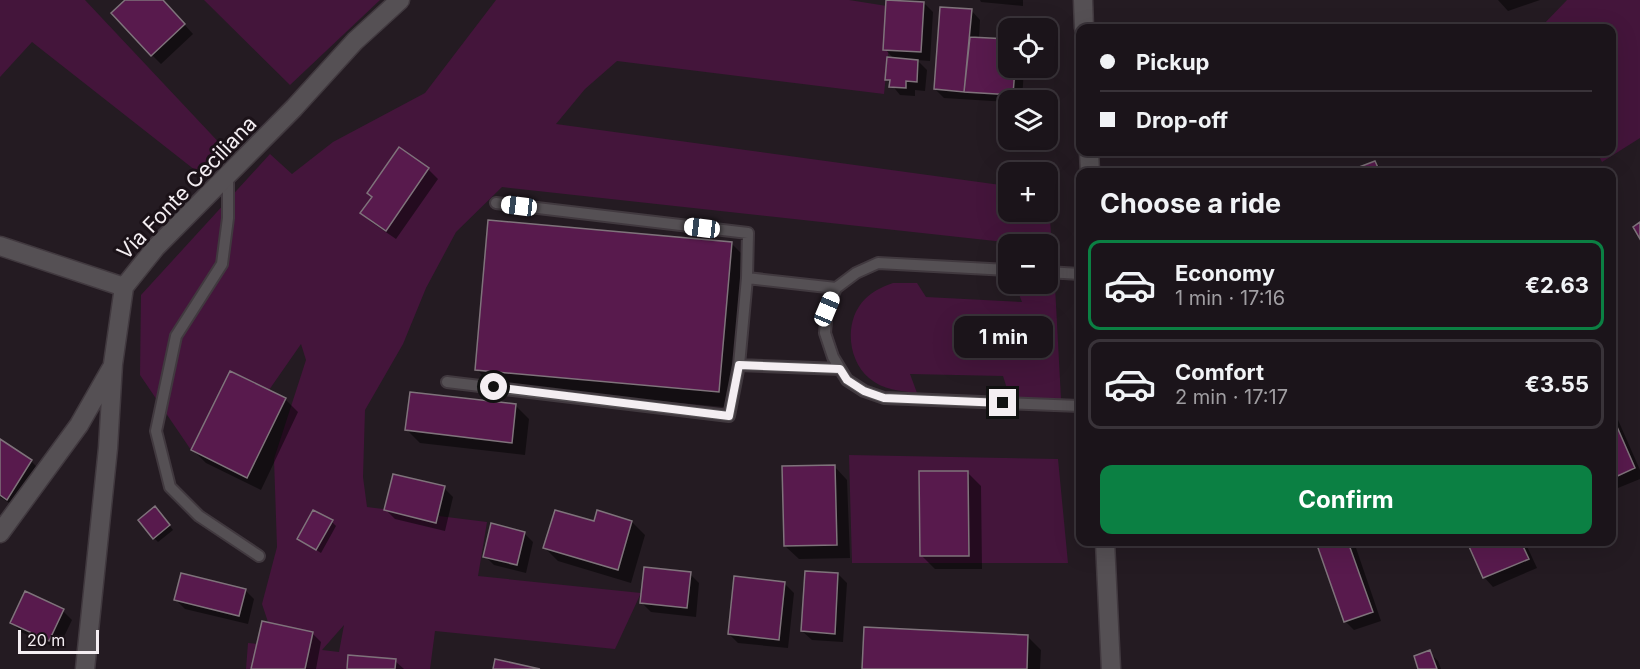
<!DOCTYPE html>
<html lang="en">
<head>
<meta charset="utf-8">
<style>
	:root { --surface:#1b141a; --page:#241d23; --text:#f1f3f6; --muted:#a09ea2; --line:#393339; --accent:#0b8043 }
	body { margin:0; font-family:Inter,sans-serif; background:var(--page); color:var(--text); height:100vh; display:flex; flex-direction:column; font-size:22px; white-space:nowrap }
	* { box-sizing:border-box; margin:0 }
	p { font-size:20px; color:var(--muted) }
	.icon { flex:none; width:33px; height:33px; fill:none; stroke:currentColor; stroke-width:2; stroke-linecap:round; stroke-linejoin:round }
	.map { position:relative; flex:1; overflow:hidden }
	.details { position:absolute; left:1076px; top:168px; width:540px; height:378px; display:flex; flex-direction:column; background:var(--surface); border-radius:12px; box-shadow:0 6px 24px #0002,0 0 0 2px var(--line) }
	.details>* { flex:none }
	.guide { position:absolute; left:1076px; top:24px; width:540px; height:132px; border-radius:12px; box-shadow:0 6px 24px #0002,0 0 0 2px var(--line); display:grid; align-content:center; height:132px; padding:0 24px; background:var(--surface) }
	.tools { position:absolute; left:998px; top:18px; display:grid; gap:12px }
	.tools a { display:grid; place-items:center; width:60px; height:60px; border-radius:12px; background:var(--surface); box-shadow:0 6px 24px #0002,0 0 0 2px var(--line); font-size:30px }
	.scale { position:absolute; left:18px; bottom:15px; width:81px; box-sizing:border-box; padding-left:6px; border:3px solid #f4eef2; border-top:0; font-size:16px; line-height:21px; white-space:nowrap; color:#f4eef2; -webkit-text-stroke:4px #1b1218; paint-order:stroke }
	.end { position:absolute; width:27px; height:27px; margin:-14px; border:8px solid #f4eef2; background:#111; box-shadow:0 0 0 3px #111 }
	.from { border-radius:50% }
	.bubble { position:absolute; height:42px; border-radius:12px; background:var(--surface); box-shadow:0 6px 24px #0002,0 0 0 2px var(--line); font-size:20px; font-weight:700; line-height:42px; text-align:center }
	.car { position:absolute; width:18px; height:36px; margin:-18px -9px; border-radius:8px; box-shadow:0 0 4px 2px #0007; background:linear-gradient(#fff 24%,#345 0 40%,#fff 0 76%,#345 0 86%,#fff 0) }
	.guide b { display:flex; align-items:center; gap:21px; height:57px; font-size:22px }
	.guide b+b { border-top:2px solid var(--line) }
	.guide i { width:15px; height:15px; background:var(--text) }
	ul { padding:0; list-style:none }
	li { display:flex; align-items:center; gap:18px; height:90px; margin:0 12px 9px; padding:0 12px; border:3px solid var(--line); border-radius:12px }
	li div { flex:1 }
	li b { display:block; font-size:22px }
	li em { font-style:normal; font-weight:700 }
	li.on { border-color:var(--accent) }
	li>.icon { width:54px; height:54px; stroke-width:1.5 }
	h2 { padding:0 24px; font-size:27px; line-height:72px }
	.primary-button { display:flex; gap:12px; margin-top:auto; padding:12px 24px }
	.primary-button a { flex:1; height:69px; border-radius:12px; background:var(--accent); color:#fff; font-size:24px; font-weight:700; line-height:69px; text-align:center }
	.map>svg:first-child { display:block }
</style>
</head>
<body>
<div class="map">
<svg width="1640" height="669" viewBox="0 0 1640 669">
	<rect width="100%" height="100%" fill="#241b22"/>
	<!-- green -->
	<path fill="#44153b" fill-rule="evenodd" d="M0,0H85L226,150L200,174L32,42L0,77Z
		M204,0H380L290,85Z
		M496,0H849L893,7L884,94L617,61L585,89L556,124L1008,186V212H1047L1048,191L1052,248L1047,247V244H1022L502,187L456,232L426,288L403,344L365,410L363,477L367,507L487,522L478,576L641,593L615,649L435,631L430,669H246L248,643L292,647L273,637L262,604L277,547L274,459L306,360L301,344L269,390L230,371L191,450L140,375L141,295L270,154L292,174L333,142L425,93ZM344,625L339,652L322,650Z
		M1567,0H1640V138L1602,162L1597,152H1611V28H1540Z
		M893,283H917L926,297L1022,302L1015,284L1055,286L1061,399L1010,398L1003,376L910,374L917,393C900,391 883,390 869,378C847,359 844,320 865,299C873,291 882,287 893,283Z
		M849,455L1058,459L1068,563H852Z"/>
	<!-- shadow -->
	<path fill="#0007" d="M127,0H162L193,34L161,64L152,55Z
		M980,0H1023V6L981,2Z
		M1498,0H1540L1508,11Z
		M924,3L933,12L930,61L917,60L927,70L925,91L915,90V96L900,95L887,79L894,59L885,49Z
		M971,10L980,20L979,39L1008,40V68H1024L1022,100H1008V102L944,98L935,89Z
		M399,149L428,169L438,179L396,239L371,222L362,213L373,197Z
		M1504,152H1523L1509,157Z
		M1375,162L1385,172H1350Z
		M732,244L749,261L735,408L493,386L476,369Z
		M285,399L298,412L261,490L206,463L193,450Z
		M1611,404L1640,470V479L1613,490L1611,488Z
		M516,406L529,419L525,455L420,443L407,430Z
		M0,441L31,461L40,470L17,508L0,497Z
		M834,466L847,480L850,558L799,559L785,546Z
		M967,472L981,486L982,569H935L922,556Z
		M444,488L453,497L445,531L395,519L386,510Z
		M159,512L173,530L158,542L154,538Z
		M332,522L336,526L321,553L299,539Z
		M632,522L645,535L631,583L558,561L545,548L595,523Z
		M524,533L533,542L526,573L494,565L485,556Z
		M1330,542H1351L1355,545L1381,621L1354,630L1345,621L1319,545Z
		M1468,542H1525L1537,568L1493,587L1484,577Z
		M690,574L699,583L696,617L651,612L642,603Z
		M838,574L847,583L843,642L812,640L802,631Z
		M785,584L794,593L788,648L738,643L729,634Z
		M245,590L254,599L248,624L185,609L176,600Z
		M63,611L72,620L58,649L21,632L12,623Z
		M312,633L321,642L316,669H253Z
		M1028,637L1041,650L1040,669H864Z
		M1429,652L1438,661L1441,669H1420Z
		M395,661L404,669H348Z"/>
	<!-- building -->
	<path fill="#581a4d" stroke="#7f737b" stroke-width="1.5" d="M125,0H163L185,24L151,56L111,13Z
		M886,0L924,2L921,52L883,50Z
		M940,7L972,9L964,92L934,89Z
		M970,37L1008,39V68H1015L1013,95L964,92Z
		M887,57L918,60L917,82L906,81V88L889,87L890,80H885Z
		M399,147L429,168L386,231L360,213L372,197L367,193Z
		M1375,161L1380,172H1346Z
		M488,220L732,242L719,392L475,370Z
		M1640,222V239L1633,227Z
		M230,371L286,398L247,478L191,450Z
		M410,392L516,404L512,443L405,430Z
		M1611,413L1635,468L1611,479Z
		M0,439L32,460L7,500L0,495Z
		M835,465L837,545L784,546L782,466Z
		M919,471H968L969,556H920Z
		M393,474L445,486L436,523L384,510Z
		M155,506L170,525L153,539L138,520Z
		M313,510L333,520L316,550L297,539Z
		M555,510L594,521L597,510L632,521L618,570L543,548Z
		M491,523L525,532L517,565L483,557Z
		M1326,542H1348L1373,612L1344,622L1317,545Z
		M1467,542H1521L1529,559L1483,578Z
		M644,567L691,572L687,608L640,603Z
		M805,571L838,573L835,634L801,631Z
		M181,573L246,589L239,616L174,600Z
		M734,576L785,582L779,640L728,634Z
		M25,591L64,609L49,641L10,623Z
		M262,621L313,632L305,669H251Z
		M864,627L1028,635L1027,669H862Z
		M1430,650L1437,669H1418L1414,656Z
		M348,655L396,659L395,669H347Z
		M495,659L540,669H493Z"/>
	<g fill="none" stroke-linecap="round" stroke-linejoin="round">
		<defs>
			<path id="service" d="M228,175V218L222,264L176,336L156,431L170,487L199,516L259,556
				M496,203L748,233L747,278L836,288
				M1008,270L878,263L856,273L836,288L827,309L825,333L833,357L847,380L864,391L884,398L1080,406
				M1047,272L1080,274
				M739,365L747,278
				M447,382L729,416L739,365L840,369"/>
			<path id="minor" d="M0,246L124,287
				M0,533L79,425L111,369
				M85,669L108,448L113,364L124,287L156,247L294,108L355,41L400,0"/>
			<path id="tertiary" d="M1083,0L1084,28
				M1089,152L1090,172
				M1105,542L1111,669"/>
		</defs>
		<!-- service casing -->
		<use href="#service" stroke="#41393f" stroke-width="14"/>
		<!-- minor casing -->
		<use href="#minor" stroke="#41393f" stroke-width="21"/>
		<!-- tertiary casing -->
		<use href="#tertiary" stroke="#41393f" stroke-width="21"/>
		<!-- service -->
		<use href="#service" stroke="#555054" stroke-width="10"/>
		<!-- minor -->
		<use href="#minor" stroke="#555054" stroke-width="18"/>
		<!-- tertiary -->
		<use href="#tertiary" stroke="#555054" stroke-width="18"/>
	</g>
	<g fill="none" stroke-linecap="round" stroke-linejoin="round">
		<!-- route -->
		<path stroke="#f4eef2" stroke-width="8" d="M494,387L729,416L739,365L840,369L847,380L864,391L884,398L1003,403"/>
	</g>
	<g text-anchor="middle" stroke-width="6" stroke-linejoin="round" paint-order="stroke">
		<!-- street labels -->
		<g font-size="21" fill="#f4eef2" stroke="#1b1218">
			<text transform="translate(187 188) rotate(-46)" y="7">Via Fonte Ceciliana</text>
		</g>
	</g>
</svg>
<div class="tools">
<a><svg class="icon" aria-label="locate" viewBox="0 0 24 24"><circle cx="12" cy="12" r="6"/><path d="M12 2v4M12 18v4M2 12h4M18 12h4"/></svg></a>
<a><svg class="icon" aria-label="layers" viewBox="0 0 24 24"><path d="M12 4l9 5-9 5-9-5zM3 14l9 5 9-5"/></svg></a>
<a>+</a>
<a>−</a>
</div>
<div class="scale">20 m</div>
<i class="end from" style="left:494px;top:387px"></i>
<i class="end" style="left:1003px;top:403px"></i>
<div class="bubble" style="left:954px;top:316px;width:99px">1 min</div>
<i class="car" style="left:519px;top:206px;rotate:277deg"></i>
<i class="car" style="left:702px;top:228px;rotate:277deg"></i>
<i class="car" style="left:827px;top:309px;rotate:23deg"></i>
<div class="guide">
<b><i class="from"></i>Pickup</b>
<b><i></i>Drop-off</b>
</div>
<section class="details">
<h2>Choose a ride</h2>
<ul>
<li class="on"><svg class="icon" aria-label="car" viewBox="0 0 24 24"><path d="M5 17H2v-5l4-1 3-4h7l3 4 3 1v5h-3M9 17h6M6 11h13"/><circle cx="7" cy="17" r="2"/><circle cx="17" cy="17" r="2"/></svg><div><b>Economy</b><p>1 min · 17:16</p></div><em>€2.63</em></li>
<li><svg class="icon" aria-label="car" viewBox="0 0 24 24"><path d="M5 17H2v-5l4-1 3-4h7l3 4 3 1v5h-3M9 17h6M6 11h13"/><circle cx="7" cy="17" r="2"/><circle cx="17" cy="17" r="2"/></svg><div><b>Comfort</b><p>2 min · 17:17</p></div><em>€3.55</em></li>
</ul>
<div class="primary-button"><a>Confirm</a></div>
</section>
</div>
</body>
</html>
